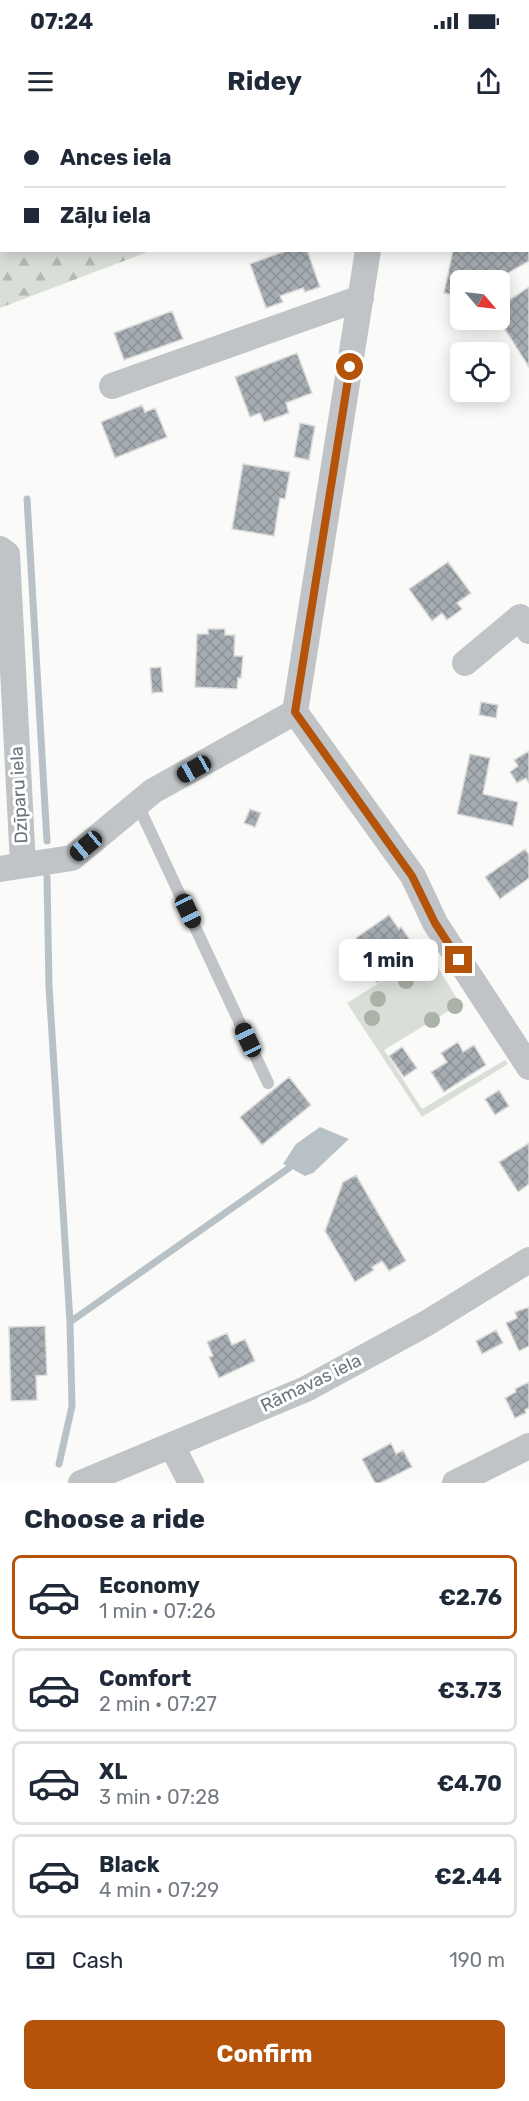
<!DOCTYPE html>
<html lang="en">
<head>
<meta charset="utf-8">
<style>
	:root { --surface:#fff; --page:#f6f6f7; --text:#1f2937; --muted:#747a83; --line:#e0e1e3; --accent:#b45309 }
	body { margin:0; font-family:Rubik,sans-serif; background:var(--page); color:var(--text); height:100vh; display:flex; flex-direction:column; font-size:22px; white-space:nowrap }
	* { box-sizing:border-box; margin:0 }
	p { font-size:20px; color:var(--muted) }
	.icon { flex:none; width:33px; height:33px; fill:none; stroke:currentColor; stroke-width:2; stroke-linecap:round; stroke-linejoin:round }
	.map { position:relative; height:1363px; overflow:hidden }
	.drawer { display:flex; flex-direction:column; background:var(--surface); flex:1 }
	.drawer>* { flex:none }
	.banner { position:absolute; left:0px; top:0px; width:530px; height:132px; box-shadow:0 3px 15px #0003; display:grid; align-content:center; height:132px; padding:0 24px; background:var(--surface) }
	.needle { width:39px; rotate:118deg }
	.fabs { position:absolute; left:450px; top:150px; display:grid; gap:12px }
	.fabs a { display:grid; place-items:center; width:60px; height:60px; border-radius:9px; background:var(--surface); box-shadow:0 3px 15px #0003; font-size:30px }
	.end { position:absolute; width:27px; height:27px; margin:-14px; border:8px solid #b45309; background:#fff; box-shadow:0 0 0 3px #fff }
	.from { border-radius:50% }
	.bubble { position:absolute; height:42px; border-radius:9px; background:var(--surface); box-shadow:0 3px 15px #0003; font-size:20px; font-weight:700; line-height:42px; text-align:center }
	.car { position:absolute; width:18px; height:36px; margin:-18px -9px; border-radius:8px; box-shadow:0 0 4px 2px #0007; background:linear-gradient(#222 24%,#8ab4d8 0 40%,#222 0 76%,#8ab4d8 0 86%,#222 0) }
	.banner b { display:flex; align-items:center; gap:21px; height:57px; font-size:22px }
	.banner b+b { border-top:2px solid var(--line) }
	.banner i { width:15px; height:15px; background:var(--text) }
	ul { padding:0; list-style:none }
	li { display:flex; align-items:center; gap:18px; height:84px; margin:0 12px 9px; padding:0 12px; border:3px solid var(--line); border-radius:9px }
	li div { flex:1 }
	li b { display:block; font-size:22px }
	li em { font-style:normal; font-weight:700 }
	li.on { border-color:var(--accent) }
	li>.icon { width:54px; height:54px; stroke-width:1.5 }
	h2 { padding:0 24px; font-size:27px; line-height:72px }
	.pay { display:flex; align-items:center; gap:15px; height:66px; padding:0 24px; font-size:22px }
	.pay p { margin-inline-start:auto }
	.action { display:flex; gap:12px; margin-top:auto; padding:12px 24px }
	.action a { flex:1; height:69px; border-radius:9px; background:var(--accent); color:#fff; font-size:24px; font-weight:700; line-height:69px; text-align:center }
	.status { display:flex; justify-content:space-between; align-items:center; height:42px; padding:0 30px; background:var(--surface); direction:ltr }
	.status svg { height:16px; fill:currentColor }
	header { display:flex; justify-content:space-between; align-items:center; height:78px; padding:0 24px; background:var(--surface); font-size:27px; font-weight:700 }
	.map>svg:first-child { display:block }
</style>
</head>
<body>
<div class="status"><b>07:24</b><svg viewBox="0 0 49 12"><path d="M0 12V9h3v3zM5 12V6h3v6zM10 12V3h3v9zM15 12V0h3v12zM26 1h20v11H26zM47 4h2v5h-2z"/></svg></div>
<header><svg class="icon" aria-label="menu" viewBox="0 0 24 24"><path d="M4 6h16M4 12h16M4 18h16"/></svg>Ridey<svg class="icon" aria-label="share" viewBox="0 0 24 24"><path d="M12 15V3M7 8l5-5 5 5M5 13v7h14v-7"/></svg></header>
<div class="map">
<svg width="529" height="1363" viewBox="0 0 529 1363">
	<defs>
		<pattern id="forest-firs" width="22" height="20" patternUnits="userSpaceOnUse" patternTransform="scale(1.5)"><rect width="22" height="20" fill="#daded8"/><path d="M5 1l3.5 6h-7zM16 11l3.5 6h-7z" fill="#b5b9b4"/></pattern>
		<pattern id="building-cross-hatch" width="8" height="8" patternUnits="userSpaceOnUse" patternTransform="scale(1.5)"><rect width="8" height="8" fill="#a6adb2"/><path d="M0 0l8 8M0 8l8-8" fill="none" stroke="#8b9196"/></pattern>
	</defs>
	<rect width="100%" height="100%" fill="#fafaf8"/>
	<!-- green -->
	<path fill="#daded8" d="M429,832L460,884L384,930L422,989L505,940L508,944L422,997L347,883Z"/>
	<!-- forest -->
	<path fill="url(#forest-firs)" d="M0,0H431L2,2V130L150,131L0,188Z"/>
	<!-- water -->
	<path fill="#b8c2c6" d="M320,1007L349,1019L313,1053L305,1056L283,1044L296,1024Z"/>
	<g fill="none" stroke-linecap="round" stroke-linejoin="round">
		<!-- stream -->
		<path stroke="#b8c2c6" stroke-width="7" d="M27,379L47,721
			M47,757L49,866L70,1202L72,1286L59,1344
			M70,1202L289,1048"/>
	</g>
	<!-- building -->
	<path fill="url(#building-cross-hatch)" stroke="#dcdcda" stroke-width="1.5" d="M528,114L529,141L496,160H491L489,157L483,160H476L473,155L472,160H460V176L444,173L453,130H528Z
		M288,130H307L320,167L305,172L303,168L280,176L283,182L266,188L250,144Z
		M529,167V247L499,200L500,186Z
		M172,191L183,219L124,240L114,213Z
		M297,233L312,273L286,283L289,293L264,302L260,293L250,297L235,257Z
		M142,285L145,292L155,288L167,317L115,338L101,302Z
		M300,303L315,306L309,340L294,337Z
		M243,344L290,352L285,379L280,378L274,416L232,409Z
		M448,442L471,473L457,483L462,489L447,500L442,493L432,501L409,469Z
		M208,509H225V515H235L234,536H243L241,558H238L237,569L195,567L197,514H208Z
		M161,547L163,572L152,573L150,548Z
		M481,582L498,585L496,598L479,595Z
		M529,631V663L526,658L517,663L510,652L518,646L514,640Z
		M470,634L490,638L483,674L518,682L513,706L457,694Z
		M250,689L261,693L255,707L244,703Z
		M525,729L529,735V758L500,779L485,757Z
		M389,795L399,809L401,807L419,833L377,863L367,849L374,844L356,818Z
		M458,922L463,932L474,925L486,945L444,972L431,952L447,942L441,933Z
		M402,927L417,948L404,957L389,936Z
		M289,957L311,985L262,1025L240,997Z
		M499,970L509,986L495,995L485,979Z
		M529,1023V1064L518,1072L499,1042Z
		M356,1055L406,1141L389,1151L382,1141L372,1147L374,1150L355,1162L325,1111L343,1062Z
		M529,1187V1226L519,1231L506,1203L517,1198L515,1192Z
		M45,1206L47,1255L36,1256L37,1280L11,1281L9,1207Z
		M496,1210L503,1223L482,1234L476,1221Z
		M227,1213L232,1225L245,1219L255,1241L219,1258L209,1237L213,1236L207,1222Z
		M529,1262V1288L525,1290L526,1293L515,1298L505,1278L516,1272L515,1269Z
		M391,1323L396,1334L403,1330L412,1347L380,1363H375L362,1339Z"/>
	<g fill="none" stroke-linecap="round" stroke-linejoin="round">
		<!-- lane -->
		<path stroke="#c0c4c7" stroke-width="12" d="M137,683L268,963"/>
		<!-- street -->
		<path stroke="#c0c4c7" stroke-width="26" d="M499,0L500,2
			M398,2L400,0
			M528,67L529,69
			M112,266L361,178
			M0,429L7,434L23,745
			M465,543L520,497L529,511
			M295,592L368,130
			M295,592L413,756L435,803L529,947
			M0,749L72,738L153,671L295,592
			M172,1326L191,1363
			M81,1363L306,1269L427,1203L529,1140
			M455,1363L529,1326"/>
	</g>
	<!-- trees -->
	<g fill="#abb2a8">
		<circle cx="423" cy="849" r="8"/>
		<circle cx="406" cy="861" r="8"/>
		<circle cx="378" cy="879" r="8"/>
		<circle cx="455" cy="886" r="8"/>
		<circle cx="372" cy="898" r="8"/>
		<circle cx="432" cy="900" r="8"/>
	</g>
	<g fill="none" stroke-linecap="round" stroke-linejoin="round">
		<!-- route -->
		<path stroke="#b45309" stroke-width="8" d="M350,247L295,592L412,756L435,803L459,840"/>
	</g>
	<g text-anchor="middle" stroke-width="6" stroke-linejoin="round" paint-order="stroke">
		<!-- street labels -->
		<g font-size="18" fill="#68767f" stroke="#fff">
			<text transform="translate(19 675) rotate(-93)" y="6">Dzīparu iela</text>
			<text transform="translate(311 1263) rotate(-26)" y="6">Rāmavas iela</text>
		</g>
	</g>
</svg>
<div class="fabs">
<a><svg class="needle" viewBox="-14 -14 28 28"><path d="M0-13l5 13h-10z" fill="#e53935"/><path d="M0 13l5-13h-10z" fill="#747a83"/></svg></a>
<a><svg class="icon" aria-label="locate" viewBox="0 0 24 24"><circle cx="12" cy="12" r="6"/><path d="M12 2v4M12 18v4M2 12h4M18 12h4"/></svg></a>
</div>
<i class="end from" style="left:350px;top:247px"></i>
<i class="end" style="left:459px;top:840px"></i>
<div class="bubble" style="left:339px;top:819px;width:99px">1 min</div>
<i class="car" style="left:194px;top:649px;rotate:241deg"></i>
<i class="car" style="left:86px;top:726px;rotate:230deg"></i>
<i class="car" style="left:188px;top:791px;rotate:155deg"></i>
<i class="car" style="left:248px;top:920px;rotate:335deg"></i>
<div class="banner">
<b><i class="from"></i>Ances iela</b>
<b><i></i>Zāļu iela</b>
</div>
</div>
<section class="drawer">
<h2>Choose a ride</h2>
<ul>
<li class="on"><svg class="icon" aria-label="car" viewBox="0 0 24 24"><path d="M5 17H2v-5l4-1 3-4h7l3 4 3 1v5h-3M9 17h6M6 11h13"/><circle cx="7" cy="17" r="2"/><circle cx="17" cy="17" r="2"/></svg><div><b>Economy</b><p>1 min · 07:26</p></div><em>€2.76</em></li>
<li><svg class="icon" aria-label="car" viewBox="0 0 24 24"><path d="M5 17H2v-5l4-1 3-4h7l3 4 3 1v5h-3M9 17h6M6 11h13"/><circle cx="7" cy="17" r="2"/><circle cx="17" cy="17" r="2"/></svg><div><b>Comfort</b><p>2 min · 07:27</p></div><em>€3.73</em></li>
<li><svg class="icon" aria-label="car" viewBox="0 0 24 24"><path d="M5 17H2v-5l4-1 3-4h7l3 4 3 1v5h-3M9 17h6M6 11h13"/><circle cx="7" cy="17" r="2"/><circle cx="17" cy="17" r="2"/></svg><div><b>XL</b><p>3 min · 07:28</p></div><em>€4.70</em></li>
<li><svg class="icon" aria-label="car" viewBox="0 0 24 24"><path d="M5 17H2v-5l4-1 3-4h7l3 4 3 1v5h-3M9 17h6M6 11h13"/><circle cx="7" cy="17" r="2"/><circle cx="17" cy="17" r="2"/></svg><div><b>Black</b><p>4 min · 07:29</p></div><em>€2.44</em></li>
</ul>
<div class="pay"><svg class="icon" aria-label="cash" viewBox="0 0 24 24"><path d="M3 7h18v10H3z"/><circle cx="12" cy="12" r="2"/></svg>Cash<p>190 m</p></div>
<div class="action"><a>Confirm</a></div>
</section>
</body>
</html>
